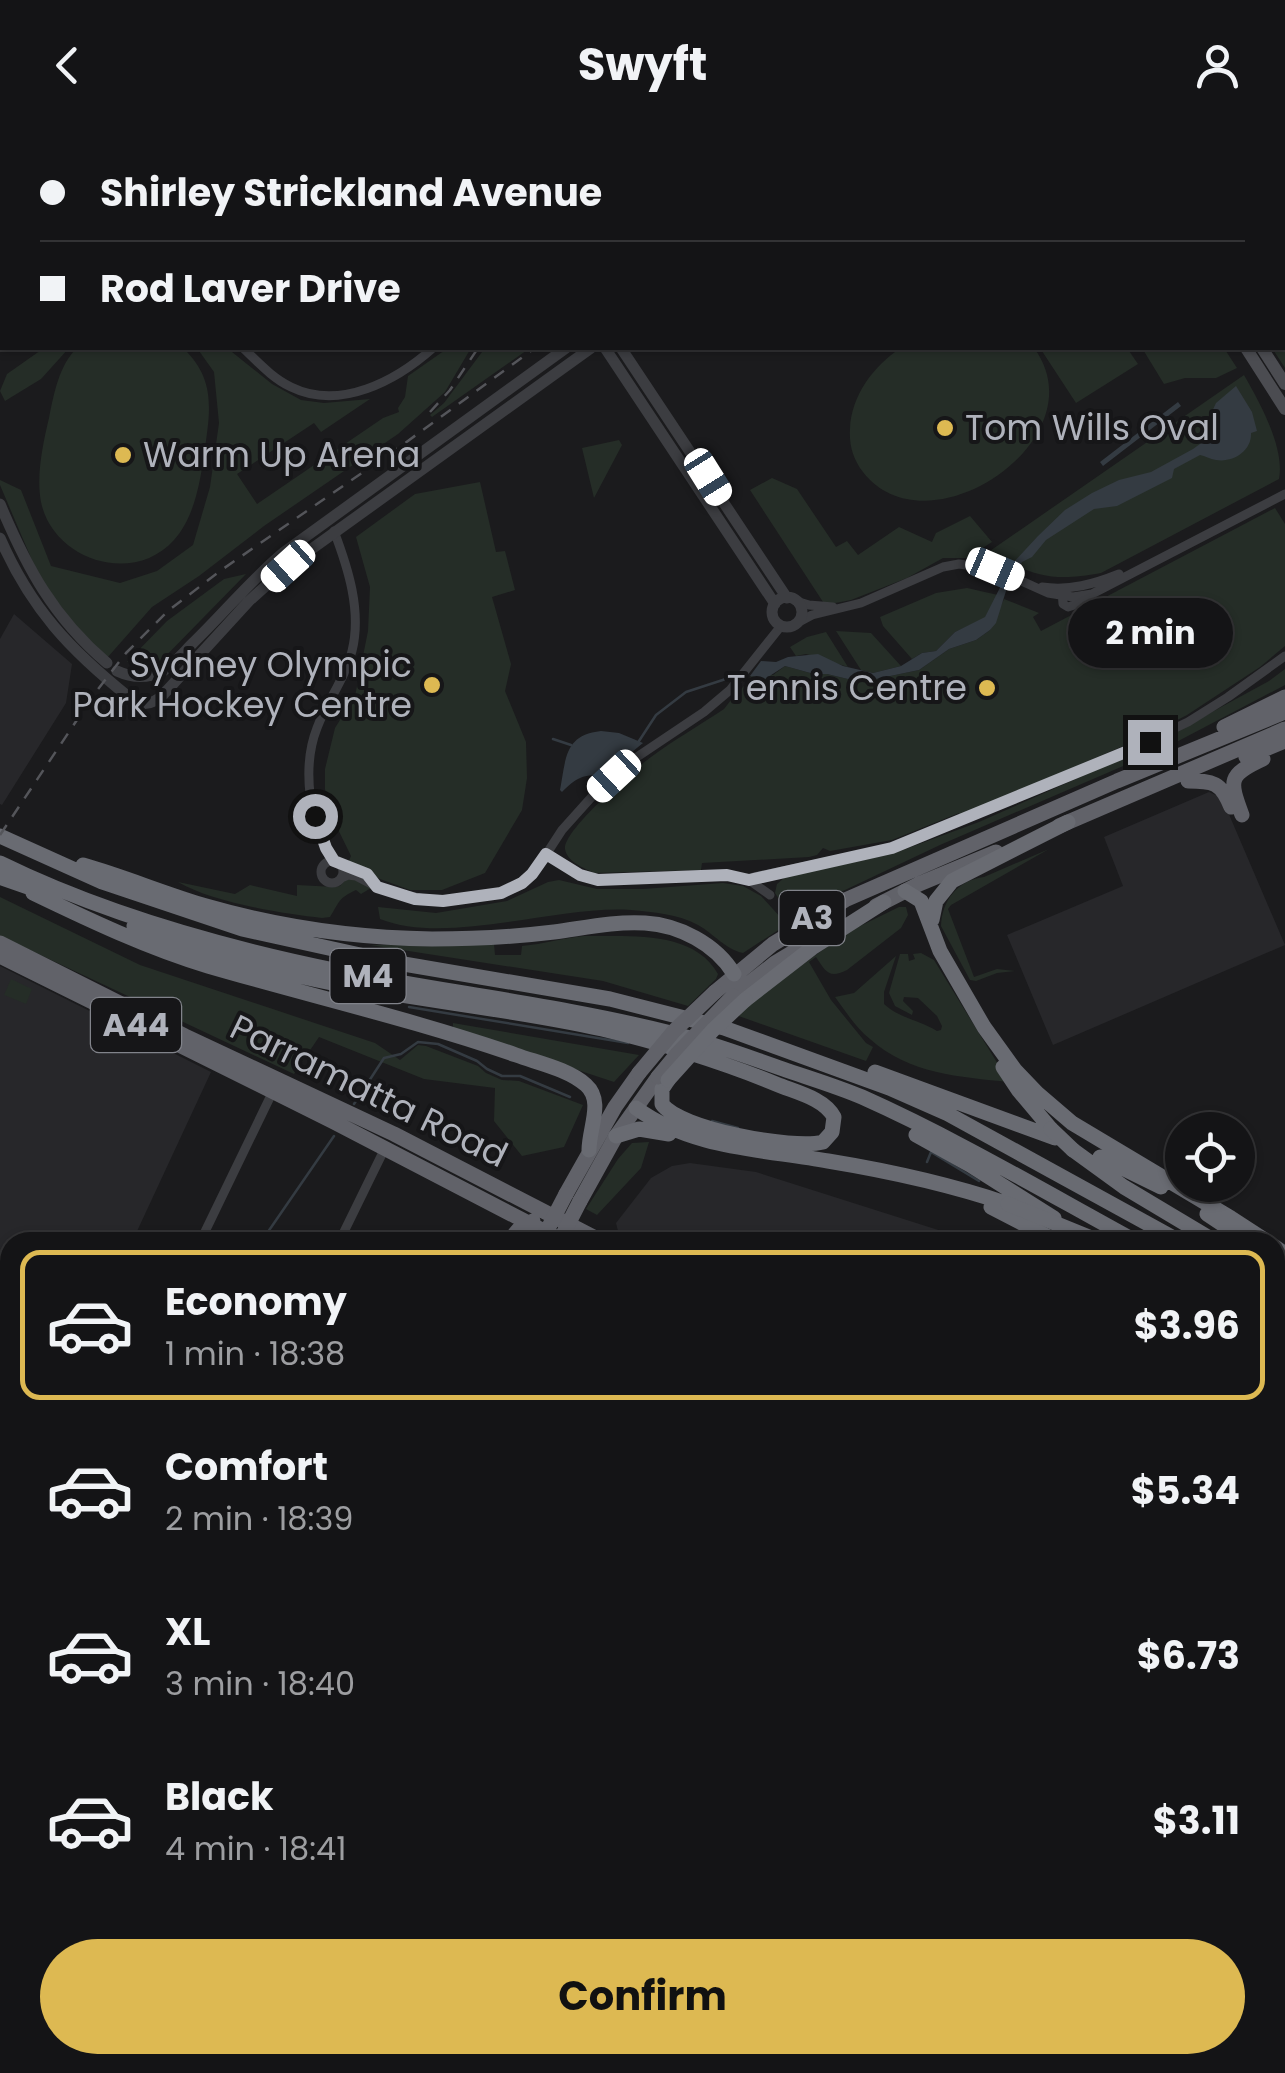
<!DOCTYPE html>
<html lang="en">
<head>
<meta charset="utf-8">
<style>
	:root { --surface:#141416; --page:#1d1d1f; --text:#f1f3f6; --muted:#9d9ea1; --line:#333335; --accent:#ddb952 }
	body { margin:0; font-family:Poppins,sans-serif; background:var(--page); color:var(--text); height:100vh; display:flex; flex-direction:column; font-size:38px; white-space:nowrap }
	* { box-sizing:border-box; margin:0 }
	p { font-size:32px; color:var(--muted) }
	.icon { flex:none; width:55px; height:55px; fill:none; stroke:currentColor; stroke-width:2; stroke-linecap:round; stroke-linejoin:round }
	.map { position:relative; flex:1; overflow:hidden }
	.drawer { position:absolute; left:0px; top:1102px; width:1285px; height:842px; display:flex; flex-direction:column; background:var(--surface); border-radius:30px 30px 0 0; box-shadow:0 2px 8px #0004,0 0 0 2px var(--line) }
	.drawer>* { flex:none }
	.hud { position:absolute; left:0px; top:0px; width:1285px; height:220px; box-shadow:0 2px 8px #0004,0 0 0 2px var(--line); display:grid; align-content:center; height:220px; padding:0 40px; background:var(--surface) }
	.buttons { position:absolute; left:1165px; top:982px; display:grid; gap:20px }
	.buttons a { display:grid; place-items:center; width:90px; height:90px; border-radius:50%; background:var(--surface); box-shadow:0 2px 8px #0004,0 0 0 2px var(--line); font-size:50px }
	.end { position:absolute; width:45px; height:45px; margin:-22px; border:12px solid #afb2bb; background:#111; box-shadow:0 0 0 5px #111 }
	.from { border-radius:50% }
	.bubble { position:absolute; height:70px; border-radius:35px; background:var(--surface); box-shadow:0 2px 8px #0004,0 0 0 2px var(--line); font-size:32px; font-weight:700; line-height:70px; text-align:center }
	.car { position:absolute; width:30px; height:60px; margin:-30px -15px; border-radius:12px; box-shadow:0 0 8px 2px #0007; background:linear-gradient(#fff 24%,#345 0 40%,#fff 0 76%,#345 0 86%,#fff 0) }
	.hud b { display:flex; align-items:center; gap:35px; height:95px; font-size:38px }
	.hud b+b { border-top:2px solid var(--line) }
	.hud i { width:25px; height:25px; background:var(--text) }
	ul { padding:18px 0 0; list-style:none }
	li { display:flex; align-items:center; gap:30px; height:150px; margin:0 20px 15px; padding:0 20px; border:5px solid transparent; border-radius:20px }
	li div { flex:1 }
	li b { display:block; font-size:38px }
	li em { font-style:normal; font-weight:700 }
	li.on { border-color:var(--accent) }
	li>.icon { width:90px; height:90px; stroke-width:1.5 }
	.button { display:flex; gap:20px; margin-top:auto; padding:20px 40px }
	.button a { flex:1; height:115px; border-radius:60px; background:var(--accent); color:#111; font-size:40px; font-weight:700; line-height:115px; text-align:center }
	header { display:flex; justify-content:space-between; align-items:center; height:130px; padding:0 40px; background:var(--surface); font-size:45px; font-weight:700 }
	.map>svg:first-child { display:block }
</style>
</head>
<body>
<header><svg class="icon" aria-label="back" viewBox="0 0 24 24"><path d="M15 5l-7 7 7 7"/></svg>Swyft<svg class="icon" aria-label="person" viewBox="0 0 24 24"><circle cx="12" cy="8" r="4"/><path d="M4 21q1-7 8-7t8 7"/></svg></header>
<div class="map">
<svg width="1285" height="1943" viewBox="0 0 1285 1943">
	<rect width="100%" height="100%" fill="#1b1b1d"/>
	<!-- built -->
	<path fill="#27272a" d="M14,484L72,534L66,573L2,675L0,674V509Z
		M1209,662L1222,668L1285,815L1053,915L1007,805L1123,756L1104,707Z
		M0,836L211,942L132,1112H10V1493L0,1502Z
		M690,1033L756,1042L976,1112H633L619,1105L616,1093L651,1048L672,1036Z
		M1275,1483L1285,1488V1943H400L365,1935H1275Z
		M0,1776L10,1780V1872H0Z
		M0,1888L10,1889V1935H93L89,1943H0Z"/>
	<!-- green -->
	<path fill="#252d27" d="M0,0H105V2H2V145L0,146Z
		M1136,0H1285V238L1272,218H1282V2H1137Z
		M44,218H69L41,249L5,271L0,261L7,244Z
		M77,218H183C217,250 210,282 204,325C200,353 194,388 174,410C133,456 53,430 41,372C36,346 43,313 49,288C54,264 59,235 77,218Z
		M197,218H227L272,254L301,270L324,273L370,269L321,302L314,293L237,344L257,374L383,288L399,282L398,278L405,267L408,246L448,218H471L445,262L398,304L264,396L199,446L152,477L107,528L79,501L40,449L0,355V350L21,360L51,436L120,453L157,441L193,415L210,357L219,293L214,242Z
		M485,218H530L432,287L430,285L444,273Z
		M901,218H1034C1101,308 928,426 863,342C853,329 849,315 850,299C851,266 874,235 901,218Z
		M1040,218H1127L1138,234L1076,273Z
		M1142,218H1224L1237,238L1216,248H1185L1164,254Z
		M1244,245C1260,273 1285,318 1279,349L1101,443C1048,453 1034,444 987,423Z
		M619,310L622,315L594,368L582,318Z
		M772,348L797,359L836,417L847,411L858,425L899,397L932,412L936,403L970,386L992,412L967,428H943L907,448L851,470L825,475L750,360Z
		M480,352L496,422L505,421L515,460L492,467L511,534L505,561L526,612L527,648L522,680L485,743L442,760H410L380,749L348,733L351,726L330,683L325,659V639L335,598L355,566L368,501L370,457L356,407L415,364Z
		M1275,378L1285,394V516L1260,537L1187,585L1142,608L960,686L959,683L892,710L830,721L823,718L817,725L809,727L702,733L701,740L594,743C584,738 567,732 565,719C563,700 635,639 651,627C674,610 700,595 724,579L731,570H737L741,567L740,561L751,546L773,545L785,536L814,544H827L852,550H871L919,540L949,519L976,510L990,500L1004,469L1039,483L1033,487L1041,501Z
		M246,444L157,535L127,532L167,491L224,449Z
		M967,458L998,465L985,488L955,502L936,521L922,523L912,529L883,496L880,487L936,463Z
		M836,501L871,503L901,536L873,543L861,540Z
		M826,502L848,537L806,524L796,526L790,517L807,507Z
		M1285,539V555L1165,618L940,715L826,769L743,823C725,819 714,804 698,795C678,784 653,782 631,780C557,775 448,816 380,789L378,777L436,783L507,771L548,752L559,750L597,759H643L723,753L743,756L761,766L782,789L789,784L775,763L777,754L785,747L892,724L979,692L1146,618L1269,551Z
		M1049,719L951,775L948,779L974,847L997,839L1015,841L997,843L976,851L970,850L941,796C942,770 958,750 984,747Z
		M346,749H359L371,758L361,764L356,760C338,768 339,773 330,787L322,788C282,784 212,772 178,752L235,764L250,755L297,766V755L335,757L340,756Z
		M0,767L140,835L375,913L400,930L418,915L426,916L478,936L486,943L502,950L519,951L583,975L564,1017L522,1026L494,991L495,958L424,949L319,907L294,944L0,806Z
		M899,777H906L908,785L901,798L847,840C829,849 826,842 816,827L809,832L831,870L866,913L873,917L866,931L733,884L848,802Z
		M584,806C627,807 693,799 718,844L716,849L688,876L603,851L370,815L494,814L495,825H521L522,816C544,814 562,808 584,806Z
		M921,823L934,830L1009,952C960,947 909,944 870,909C856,898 846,882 835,867L854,863L896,826L884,862V874C899,888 919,890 937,901L941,900L942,896L937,886L918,868L904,867L903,871L913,881L912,885L895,876L889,863L900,824H908L909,831L915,829L913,824Z
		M11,849L32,859L26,874L4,865Z
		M453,893L639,925L614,952L453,899Z
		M649,1012L641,1038L597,1085L586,1079L618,1029L632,1013Z"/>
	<!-- water -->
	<path fill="#343b42" d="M1236,256L1252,282L1257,301L1251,303C1252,321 1233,333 1216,330C1210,329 1205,326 1200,325L1174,339L1172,348L1117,376L1094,379L1046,410L1032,427L1022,432L1006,461L996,493L990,500L976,510L949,519L919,540L871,550H852L827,544H814L785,536L765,549L750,546L761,531L776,532L788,527L818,524L843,536L873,543L901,536L922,523L936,521L955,502L985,487L1012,434L1038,406L1065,380L1092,363L1119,350L1151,342L1193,319L1211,306L1214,287L1210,286L1216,273Z
		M1178,272L1181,276L1103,336L1100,332Z
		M601,601L619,603L643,613L599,649L593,645C578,646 571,653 562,662L560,660C566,629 564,605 601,601Z"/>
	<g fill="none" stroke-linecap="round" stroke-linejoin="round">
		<!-- stream -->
		<path stroke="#343b42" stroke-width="2.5" d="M553,609L571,615
			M639,611L656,585L686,562L738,545
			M409,877L628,913
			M354,974L384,928L401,924L418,912L438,914L477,931L487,939L502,946H520L570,967
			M712,991L738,998
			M927,1032L931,1022L979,1051
			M261,1112L334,1006
			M1275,1418L1285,1397
			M0,1619L10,1586
			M1167,1935L1168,1943"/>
		<!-- minor -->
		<path stroke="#3c3d41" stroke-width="9" d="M0,203L2,202
			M243,218C258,232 272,248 291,257C340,281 396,251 433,218
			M334,401C348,438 362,481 352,521C345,549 327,571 317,598C302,636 308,698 335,731
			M1042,457C1070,461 1094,454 1119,444
			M1062,461L1063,474L1068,477L1084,472L1090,466
			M796,471L809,475L833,477
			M797,493L812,485L861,473L943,437L959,434L995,439L1048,463L1073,467L1092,464L1285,364
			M546,724L573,742L599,750L727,745L749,750L754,747L892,718L1112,628L1188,592L1228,567L1285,526
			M321 742a11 11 0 1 1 22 0a11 11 0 1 1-22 0Z
			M341,748L348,745L356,746L377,757L396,763L434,771L501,763L517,757L536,740L562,700L597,661L631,631L704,582L730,560L781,496
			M749,750L770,765
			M200,1112L275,957
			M339,1112L386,1016
			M1275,1269L1285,1270
			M7,1531L10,1532
			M0,1768L10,1772
			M298,1935L338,1943
			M100,1943L104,1935
			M112,1943L116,1935"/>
		<!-- tertiary -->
		<path stroke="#3c3d41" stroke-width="11" d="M465,0L467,2
			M482,0L484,2
			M919,2L923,0
			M942,2L946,0
			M605,218L775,474
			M621,218L787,468
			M0,374C27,438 53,487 107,533
			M0,408C31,479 70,520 130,568C142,576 151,575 162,566L249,471L288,436L591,218
			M772 482a15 15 0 1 1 30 0a15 15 0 1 1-30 0Z
			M117,541C132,548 147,549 163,541C174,534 183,523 192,514C223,484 250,451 283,423L566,218"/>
		<!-- secondary -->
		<path stroke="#4b4c51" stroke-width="12" d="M1107,0L1108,2
			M1124,0L1125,2
			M1246,218L1285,279
			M1262,218L1285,254"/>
		<!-- trunk -->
		<path stroke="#616269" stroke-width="15" d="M1224,597L1285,567
			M1246,627L1285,611
			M1188,651C1213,651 1221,652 1231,677
			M1242,685C1229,650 1228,645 1263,629
			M1059,696L1285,599
			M876,776L919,754L996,722
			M0,813L185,906L394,1004L603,1112
			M0,826L334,992L565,1112
			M715,862L773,814L845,770L1117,651L1285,582
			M733,866L775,833L820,806
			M566,1064L615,977L639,943
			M580,1071L616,1006L658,947
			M508,1112L518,1100L533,1091
			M1275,1471L1285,1476
			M173,1943L175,1935
			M188,1943L191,1935"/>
		<!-- motorway -->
		<path stroke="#696b72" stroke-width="15" d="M0,706L102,752L242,799L392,832L610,869L724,898L889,958L948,984L1181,1112
			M0,733C104,784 226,818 339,841C451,863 564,876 675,904C712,913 748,927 783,939C809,948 836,956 862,967C956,1009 1047,1063 1137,1112
			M83,735C125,747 165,764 206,776C279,797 356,808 432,809C473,809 513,807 554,802C584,798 615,791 645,793C679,795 716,814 734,844
			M2,748L42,762
			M905,761L921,771L940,821L984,897L1015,940L1037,963L1072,993L1231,1088L1268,1112
			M33,763C89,790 148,818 208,836C311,866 415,890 516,925C538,933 568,939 586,955C604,971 589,998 589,1020
			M932,790L936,771L952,751L1068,692
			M134,796C194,818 255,837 317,850C411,870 508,878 602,899C661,913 720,931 776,954C795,962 824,968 834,987L832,1002L823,1012C793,1020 679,999 662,974V959L668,950
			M745,870L812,818L884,772
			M1003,937L1019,961L1051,999
			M875,942L1055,1008
			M636,978C692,1019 762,1019 828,1031C889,1041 949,1054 1008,1074
			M916,1005L970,1035L1054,1088
			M616,1006L639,999L669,1004
			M1073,1020L1124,1057L1216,1112
			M1100,1027L1161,1057
			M991,1077L1058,1112
			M1207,1084L1249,1112
			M1275,1117L1285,1124
			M1275,1148L1285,1155
			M1275,1166L1285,1171
			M1275,1189L1285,1194
			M1275,1208L1285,1214
			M1275,1224L1285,1229
			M1275,1242L1285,1248"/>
		<!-- rail -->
		<path stroke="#54555a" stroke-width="2.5" stroke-dasharray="12 10" stroke-linecap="butt" d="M869,2L873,0
			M430,282L450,260L478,218
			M0,705L95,563L126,523L168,481L220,441L401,316L535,218
			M0,1795L10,1798
			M0,1847L10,1848
			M0,1862L10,1863
			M412,1935L443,1943
			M442,1935L474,1943
			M477,1935L521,1943
			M527,1935L569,1943
			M562,1935L599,1943"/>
		<!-- trunk-bridge -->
		<path stroke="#616269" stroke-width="15" d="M639,943L674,901L715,862
			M658,947L677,924L733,866
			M541,1112L566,1064
			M559,1112L580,1071"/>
		<!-- motorway-bridge -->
		<path stroke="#696b72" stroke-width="15" d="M668,950L713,900L745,870
			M1051,999L1073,1020
			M1008,1074L1101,1112"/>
	</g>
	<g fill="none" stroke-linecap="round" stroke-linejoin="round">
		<!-- route -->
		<path stroke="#afb2bb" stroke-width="12" d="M315,686L326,718L334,731L367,744L377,757L415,769L443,771L501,763L522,753L532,744L546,724L580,745L598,750L727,745L749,750L892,718L1150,612"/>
	</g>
	<!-- markers -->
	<g fill="#ddb952" stroke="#161618" stroke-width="4">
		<circle cx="945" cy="298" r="10"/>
		<circle cx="123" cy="325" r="10"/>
		<circle cx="432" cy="555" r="10"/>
		<circle cx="987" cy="558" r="10"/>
	</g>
	<g text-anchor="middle" stroke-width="8" stroke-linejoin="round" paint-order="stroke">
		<!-- shield labels -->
		<g fill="#161618" stroke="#81838a" stroke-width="2.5">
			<rect x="779.5" y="761" width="65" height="54" rx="8"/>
			<rect x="330.5" y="819" width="75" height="54" rx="8"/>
			<rect x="91" y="868" width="90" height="54" rx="8"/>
		</g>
		<g font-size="32" font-weight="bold" fill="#afb2bb">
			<text x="812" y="799">A3</text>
			<text x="368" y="857">M4</text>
			<text x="136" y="906">A44</text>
		</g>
		<!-- poi labels -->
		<g font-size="35" fill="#afb2bb" stroke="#161618" text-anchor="start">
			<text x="965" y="310">Tom Wills Oval</text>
			<text x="143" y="337">Warm Up Arena</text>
			<text x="412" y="547" text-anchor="end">Sydney Olympic<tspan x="412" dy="40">Park Hockey Centre</tspan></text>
			<text x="967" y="570" text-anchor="end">Tennis Centre</text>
		</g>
		<!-- street labels -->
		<g font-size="35" fill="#afb2bb" stroke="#161618">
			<text transform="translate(369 961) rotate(26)" y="12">Parramatta Road</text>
		</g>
	</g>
</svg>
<div class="buttons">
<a><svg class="icon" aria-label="locate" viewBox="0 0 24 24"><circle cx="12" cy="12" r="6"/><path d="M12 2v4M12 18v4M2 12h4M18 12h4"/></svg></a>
</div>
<i class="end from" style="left:315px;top:686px"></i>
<i class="end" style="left:1150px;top:612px"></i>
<div class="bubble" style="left:1068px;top:468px;width:165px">2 min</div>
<i class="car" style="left:708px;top:347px;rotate:148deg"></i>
<i class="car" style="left:288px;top:436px;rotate:228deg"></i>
<i class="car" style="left:995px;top:439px;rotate:113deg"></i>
<i class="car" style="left:614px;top:646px;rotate:227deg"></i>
<div class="hud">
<b><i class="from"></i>Shirley Strickland Avenue</b>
<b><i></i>Rod Laver Drive</b>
</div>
<section class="drawer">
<ul>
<li class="on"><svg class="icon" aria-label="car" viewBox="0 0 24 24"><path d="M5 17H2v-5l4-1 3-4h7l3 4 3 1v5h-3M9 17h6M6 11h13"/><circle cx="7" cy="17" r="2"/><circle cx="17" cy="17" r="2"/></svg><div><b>Economy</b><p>1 min · 18:38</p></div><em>$3.96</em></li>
<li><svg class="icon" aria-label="car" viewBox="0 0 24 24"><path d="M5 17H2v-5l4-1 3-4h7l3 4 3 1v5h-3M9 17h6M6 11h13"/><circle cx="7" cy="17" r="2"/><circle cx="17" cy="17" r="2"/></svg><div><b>Comfort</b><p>2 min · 18:39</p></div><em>$5.34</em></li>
<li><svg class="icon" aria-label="car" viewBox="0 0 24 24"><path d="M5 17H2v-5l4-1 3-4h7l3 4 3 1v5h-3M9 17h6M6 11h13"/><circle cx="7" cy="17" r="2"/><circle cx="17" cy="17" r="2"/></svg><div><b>XL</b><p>3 min · 18:40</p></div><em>$6.73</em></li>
<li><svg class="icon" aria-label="car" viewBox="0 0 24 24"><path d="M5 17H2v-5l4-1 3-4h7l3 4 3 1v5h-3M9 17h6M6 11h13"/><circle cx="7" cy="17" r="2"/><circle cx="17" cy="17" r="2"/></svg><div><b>Black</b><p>4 min · 18:41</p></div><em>$3.11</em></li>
</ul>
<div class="button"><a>Confirm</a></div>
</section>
</div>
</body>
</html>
